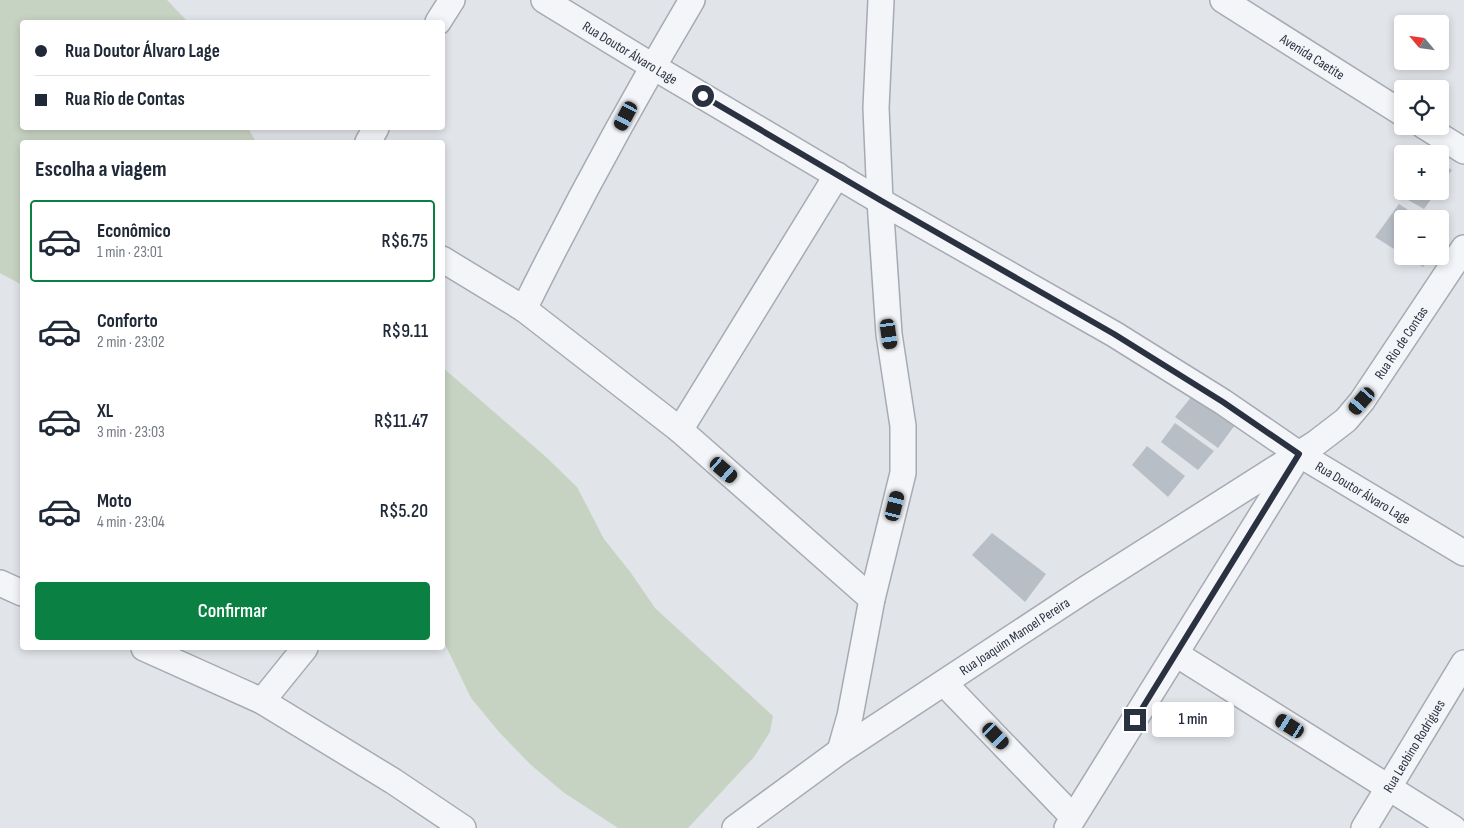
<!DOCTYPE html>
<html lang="pt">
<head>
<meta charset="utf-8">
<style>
	:root { --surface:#fff; --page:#f2f2f3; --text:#1f2937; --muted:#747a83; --line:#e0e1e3; --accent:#0b8043 }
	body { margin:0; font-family:"Sofia Sans Condensed",sans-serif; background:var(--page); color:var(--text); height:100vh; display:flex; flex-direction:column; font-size:19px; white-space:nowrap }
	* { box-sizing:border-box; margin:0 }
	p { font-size:16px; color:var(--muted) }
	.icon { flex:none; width:28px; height:28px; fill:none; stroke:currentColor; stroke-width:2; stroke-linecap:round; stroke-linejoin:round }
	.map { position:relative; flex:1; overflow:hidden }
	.details { position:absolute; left:20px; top:140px; width:425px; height:510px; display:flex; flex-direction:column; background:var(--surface); border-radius:5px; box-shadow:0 2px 8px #0003 }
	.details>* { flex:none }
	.guide { position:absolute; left:20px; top:20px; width:425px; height:110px; border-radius:5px; box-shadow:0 2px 8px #0003; display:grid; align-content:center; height:110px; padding:0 15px; background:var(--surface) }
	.needle { width:32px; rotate:299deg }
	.buttons { position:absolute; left:1394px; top:15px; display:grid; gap:10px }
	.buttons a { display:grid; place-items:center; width:55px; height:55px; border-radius:5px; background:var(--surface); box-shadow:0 2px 8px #0003; font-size:25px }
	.end { position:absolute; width:22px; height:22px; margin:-11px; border:6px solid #2a3241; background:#fff; box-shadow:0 0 0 2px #fff }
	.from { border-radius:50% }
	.bubble { position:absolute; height:35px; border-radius:5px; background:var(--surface); box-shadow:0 2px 8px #0003; font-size:16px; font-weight:600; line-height:35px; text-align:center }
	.car { position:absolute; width:15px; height:30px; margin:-15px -8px; border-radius:6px; box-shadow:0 0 4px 1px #0007; background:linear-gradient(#222 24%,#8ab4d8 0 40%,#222 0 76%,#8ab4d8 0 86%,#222 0) }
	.guide b { display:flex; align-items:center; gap:18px; height:48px; font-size:19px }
	.guide b+b { border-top:1px solid var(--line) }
	.guide i { width:12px; height:12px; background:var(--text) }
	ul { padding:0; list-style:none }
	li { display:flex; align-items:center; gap:15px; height:82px; margin:0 10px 8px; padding:0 5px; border:2px solid transparent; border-radius:5px }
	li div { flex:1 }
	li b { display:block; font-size:19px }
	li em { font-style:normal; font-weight:600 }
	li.current { border-color:var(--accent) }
	li>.icon { width:45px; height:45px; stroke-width:1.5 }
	h2 { padding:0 15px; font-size:22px; line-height:60px }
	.button { display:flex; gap:10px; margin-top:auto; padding:10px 15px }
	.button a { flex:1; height:58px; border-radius:5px; background:var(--accent); color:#fff; font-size:20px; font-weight:600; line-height:58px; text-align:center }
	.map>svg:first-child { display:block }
</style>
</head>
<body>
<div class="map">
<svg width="1464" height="828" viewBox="0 0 1464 828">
	<rect width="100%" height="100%" fill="#e1e4e9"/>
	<!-- green -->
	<path fill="#c7d3c2" d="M0,0H167L188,22H22V128H248L256,142H22V285L0,273Z
		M442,367L545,456L577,487L604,539L631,573L655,608L773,716L770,732L754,757L688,828H618L563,792L530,764L499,732L471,698L443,640Z"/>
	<!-- building -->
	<path fill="#b8bec6" d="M1440,163L1452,170L1440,186Z
		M1404,191H1437L1424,209L1401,196Z
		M1399,204L1422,219H1402V254L1375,237Z
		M1406,256H1430L1423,267Z
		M1192,396L1235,425L1218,448L1175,417Z
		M1175,423L1214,451L1198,470L1161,442Z
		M1147,446L1185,476L1168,497L1132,465Z
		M992,533L1046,574L1025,602L972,555Z"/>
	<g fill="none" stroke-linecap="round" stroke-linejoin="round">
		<defs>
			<g id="minor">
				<path id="s1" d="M544,0L652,66L880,201L1114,334L1223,402L1299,454L1464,553"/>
				<path d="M692,0C632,101 576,204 524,309L680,430L872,599"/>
				<path id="s2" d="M1223,0L1402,113"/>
				<path d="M438,22L452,0"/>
				<path d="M1424,126L1464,151"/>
				<path d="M368,142L376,128"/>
				<path d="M442,259L524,309"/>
				<path d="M680,430L837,175"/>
				<path d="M0,583L22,593"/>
				<path d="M144,648L262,701L393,781L463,828"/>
				<path d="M1176,654L1453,828"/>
				<path d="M944,683L1073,817"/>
				<path d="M262,701L305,648"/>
				<path d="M840,751L850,716L872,599L903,473V426L889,334L880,201L876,108L881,0"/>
				<path id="s3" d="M735,828L840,751L1086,589L1316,443L1346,420L1362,401L1464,248"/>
				<path d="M1067,828L1297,458"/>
				<path id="s4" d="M1364,828L1464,663"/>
			</g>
		</defs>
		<!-- minor casing -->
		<use href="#minor" stroke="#a6abb3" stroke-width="28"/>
		<!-- minor -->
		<use href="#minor" stroke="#f4f5f8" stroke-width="25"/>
	</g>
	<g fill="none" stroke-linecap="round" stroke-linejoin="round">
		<!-- route -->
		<path stroke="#2a3241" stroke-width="6" d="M703,96L880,200L1114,334L1223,402L1299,454L1135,720"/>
	</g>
	<g text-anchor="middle" stroke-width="4" stroke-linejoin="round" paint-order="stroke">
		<!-- street labels -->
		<g font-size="14" fill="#2a3241" stroke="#f1f3f7">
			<text dy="5" stroke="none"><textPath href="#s1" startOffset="101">Rua Doutor Álvaro Lage</textPath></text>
			<text dy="5" stroke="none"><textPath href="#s2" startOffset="106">Avenida Caetite</textPath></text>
			<text dy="5" stroke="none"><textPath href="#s3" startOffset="830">Rua Rio de Contas</textPath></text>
			<text dy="5" stroke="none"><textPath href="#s1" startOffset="956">Rua Doutor Álvaro Lage</textPath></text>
			<text dy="5" stroke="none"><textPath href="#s3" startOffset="339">Rua Joaquim Manoel Pereira</textPath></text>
			<text dy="5" stroke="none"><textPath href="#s4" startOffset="96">Rua Leobino Rodrigues</textPath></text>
		</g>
	</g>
</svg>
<div class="buttons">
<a><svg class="needle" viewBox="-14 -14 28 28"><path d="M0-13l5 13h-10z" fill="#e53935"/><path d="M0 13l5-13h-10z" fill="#747a83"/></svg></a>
<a><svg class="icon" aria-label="locate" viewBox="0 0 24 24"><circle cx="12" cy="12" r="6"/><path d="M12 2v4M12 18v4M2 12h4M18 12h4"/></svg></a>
<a>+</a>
<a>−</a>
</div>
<i class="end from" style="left:703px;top:96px"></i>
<i class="end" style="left:1135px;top:720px"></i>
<div class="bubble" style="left:1152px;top:702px;width:82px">1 min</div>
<i class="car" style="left:626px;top:116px;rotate:208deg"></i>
<i class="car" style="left:889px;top:334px;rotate:172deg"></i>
<i class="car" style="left:1362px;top:401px;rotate:221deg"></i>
<i class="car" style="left:724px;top:470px;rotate:131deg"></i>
<i class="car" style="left:895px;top:506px;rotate:14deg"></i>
<i class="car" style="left:1290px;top:726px;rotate:302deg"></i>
<i class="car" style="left:996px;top:736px;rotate:136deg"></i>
<div class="guide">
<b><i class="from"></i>Rua Doutor Álvaro Lage</b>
<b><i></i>Rua Rio de Contas</b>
</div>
<section class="details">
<h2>Escolha a viagem</h2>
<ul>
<li class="current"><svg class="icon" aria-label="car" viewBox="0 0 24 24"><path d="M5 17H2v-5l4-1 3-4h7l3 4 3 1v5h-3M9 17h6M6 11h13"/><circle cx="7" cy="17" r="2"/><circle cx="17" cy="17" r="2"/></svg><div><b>Econômico</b><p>1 min · 23:01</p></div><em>R$6.75</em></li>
<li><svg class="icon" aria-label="car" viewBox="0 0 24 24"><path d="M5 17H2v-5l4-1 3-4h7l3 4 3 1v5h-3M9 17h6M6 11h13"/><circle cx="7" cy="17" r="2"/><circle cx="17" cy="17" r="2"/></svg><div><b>Conforto</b><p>2 min · 23:02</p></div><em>R$9.11</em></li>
<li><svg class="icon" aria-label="car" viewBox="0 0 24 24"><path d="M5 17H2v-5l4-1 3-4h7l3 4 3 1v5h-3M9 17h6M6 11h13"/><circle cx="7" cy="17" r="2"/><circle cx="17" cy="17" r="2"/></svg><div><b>XL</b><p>3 min · 23:03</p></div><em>R$11.47</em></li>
<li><svg class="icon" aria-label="car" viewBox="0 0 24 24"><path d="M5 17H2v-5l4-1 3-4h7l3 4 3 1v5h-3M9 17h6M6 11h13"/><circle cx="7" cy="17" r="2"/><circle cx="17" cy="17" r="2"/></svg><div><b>Moto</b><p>4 min · 23:04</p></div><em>R$5.20</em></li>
</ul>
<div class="button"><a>Confirmar</a></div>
</section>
</div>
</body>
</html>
